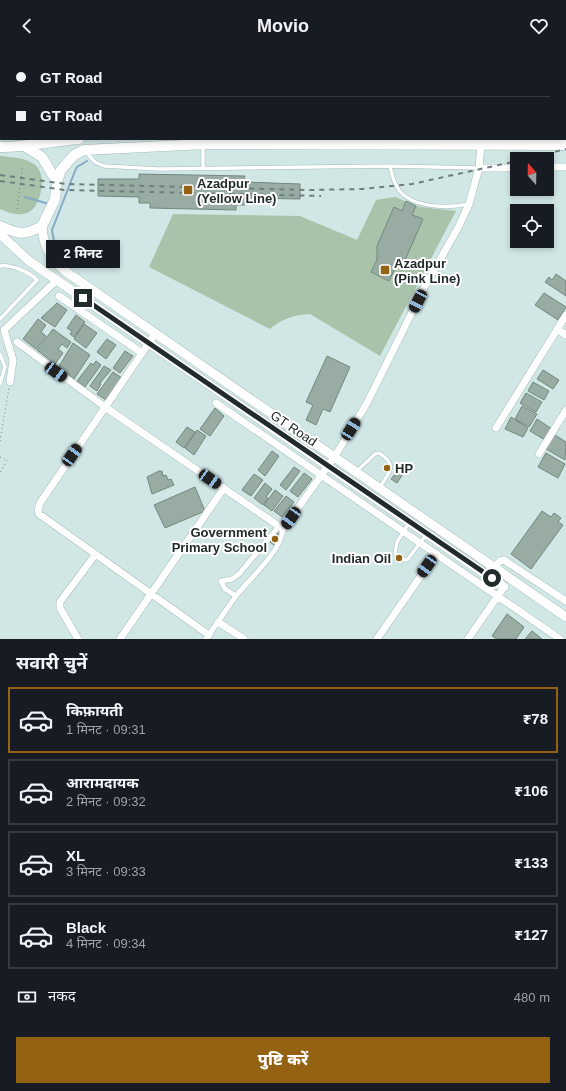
<!DOCTYPE html>
<html lang="hi">
<head>
<meta charset="utf-8">
<style>
	:root { --surface:#171b24; --page:#242831; --text:#f1f3f6; --muted:#9ea1a6; --line:#363941; --accent:#936313 }
	body { margin:0; font-family:Helvetica,"Noto Sans Devanagari",sans-serif; background:var(--page); color:var(--text); height:100vh; display:flex; flex-direction:column; font-size:15px; white-space:nowrap }
	* { box-sizing:border-box; margin:0 }
	p { font-size:13px; color:var(--muted) }
	.icon { flex:none; width:22px; height:22px; fill:none; stroke:currentColor; stroke-width:2; stroke-linecap:round; stroke-linejoin:round }
	.map { position:relative; height:587px; overflow:hidden }
	.side { display:flex; flex-direction:column; background:var(--surface); flex:1 }
	.side>* { flex:none }
	.top-card { position:absolute; left:0px; top:0px; width:566px; height:88px; box-shadow:0 2px 6px #0003; display:grid; align-content:center; height:88px; padding:0 16px; background:var(--surface) }
	.needle { width:26px; rotate:340deg }
	.tools { position:absolute; left:510px; top:100px; display:grid; gap:8px }
	.tools a { display:grid; place-items:center; width:44px; height:44px; border-radius:0px; background:var(--surface); box-shadow:0 2px 6px #0003; font-size:20px }
	.end { position:absolute; width:18px; height:18px; margin:-9px; border:5px solid #222b2b; background:#fff; box-shadow:0 0 0 2px #fff }
	.from { border-radius:50% }
	.bubble { position:absolute; height:28px; border-radius:0px; background:var(--surface); box-shadow:0 2px 6px #0003; font-size:13px; font-weight:800; line-height:28px; text-align:center }
	.car { position:absolute; width:12px; height:24px; margin:-12px -6px; border-radius:5px; box-shadow:0 0 3px 1px #0007; background:linear-gradient(#222 24%,#8ab4d8 0 40%,#222 0 76%,#8ab4d8 0 86%,#222 0) }
	.top-card b { display:flex; align-items:center; gap:14px; height:38px; font-size:15px }
	.top-card b+b { border-top:1px solid var(--line) }
	.top-card i { width:10px; height:10px; background:var(--text) }
	ul { padding:0; list-style:none }
	li { display:flex; align-items:center; gap:12px; height:66px; margin:0 8px 6px; padding:0 8px; border:2px solid var(--line); border-radius:0px }
	li div { flex:1 }
	li b { display:block; font-size:15px }
	li em { font-style:normal; font-weight:800 }
	li.active { border-color:var(--accent) }
	li>.icon { width:36px; height:36px; stroke-width:1.5 }
	h2 { padding:0 16px; font-size:18px; line-height:48px }
	.pay { display:flex; align-items:center; gap:10px; height:44px; padding:0 16px; font-size:15px }
	.pay p { margin-inline-start:auto }
	.button { display:flex; gap:8px; margin-top:auto; padding:8px 16px }
	.button a { flex:1; height:46px; border-radius:0px; background:var(--accent); color:#fff; font-size:16px; font-weight:800; line-height:46px; text-align:center }
	header { display:flex; justify-content:space-between; align-items:center; height:52px; padding:0 16px; background:var(--surface); font-size:18px; font-weight:800 }
	.map>svg:first-child { display:block }
</style>
</head>
<body>
<header><svg class="icon" aria-label="back" viewBox="0 0 24 24"><path d="M15 5l-7 7 7 7"/></svg>Movio<svg class="icon" aria-label="heart" viewBox="0 0 24 24"><path d="M12 20l-8-8c-3-5 5-10 8-4 3-6 11-1 8 4z"/></svg></header>
<div class="map">
<svg width="566" height="587" viewBox="0 0 566 587">
	<rect width="100%" height="100%" fill="#d0e7e6"/>
	<!-- green -->
	<path fill="#a8c3a9" d="M0,104C24,106 47,108 41,139C36,164 22,167 0,157Z
		M395,145L420,155L456,159L380,304L310,262C293,263 282,267 270,277L149,215L173,162L300,164L357,188L376,148Z"/>
	<g fill="none" stroke-linecap="round" stroke-linejoin="round">
		<!-- stream -->
		<path stroke="#84aac8" stroke-width="2" d="M25,145L49,152
			M54,189L52,178L75,119L77,115L87,109"/>
	</g>
	<!-- building -->
	<path fill="#98aca4" stroke="#74877f" d="M525,0H557V1H525Z
		M139,122L245,124L244,130L300,132V147L245,146V153H236V158L150,156V151H139V145L98,144V127H139Z
		M406,149L416,154L412,163L423,167L406,206L397,212L389,229L371,220L377,208V194L394,155L402,159Z
		M556,222L566,229V244L545,230L549,225L552,228Z
		M544,241L566,255L558,268L535,253Z
		M57,251L67,258L55,275L41,266Z
		M76,263L85,270L74,285L70,282L72,279L67,276Z
		M38,267L46,273L41,280L46,284L36,297L23,287Z
		M84,272L97,281L86,296L74,287Z
		M53,277L71,290L67,296L62,292L58,297L63,301L55,312L37,298Z
		M107,287L116,293L106,307L97,300Z
		M73,291L90,303L74,327L58,316Z
		M125,299L133,304L120,321L113,316Z
		M327,304L350,315L330,360L323,357L316,373L306,368L313,353L306,350Z
		M96,309L101,313L85,335L77,329L91,311L93,313Z
		M104,314L111,318L100,331L101,332L97,339L90,334Z
		M543,318L559,328L553,337L537,327Z
		M113,320L122,326L106,348L97,342Z
		M533,330L549,339L544,348L528,339Z
		M526,341L542,350L536,360L520,351Z
		M522,354L537,362L529,375L515,367Z
		M215,356L224,364L210,384L200,377Z
		M511,365L528,376L523,385L505,377Z
		M537,367L552,377L545,388L530,379Z
		M187,375L195,380L184,396L176,390Z
		M197,378L206,384L194,403L185,396Z
		M555,383L566,390L565,408L546,397Z
		M272,399L279,404L265,424L258,418Z
		M546,401L565,412L558,426L538,415Z
		M402,413L407,416L397,431L391,427Z
		M294,415L300,419L286,438L280,433Z
		M159,419H162L163,424L166,423L168,428L171,427L174,433L152,442L147,425Z
		M304,421L312,427L298,445L290,439Z
		M254,422L263,428L251,444L242,438Z
		M265,431L272,437L266,445L268,446L263,453L254,446Z
		M195,435L205,459L165,476L154,453Z
		M275,438L283,444L272,459L264,453Z
		M286,444L294,450L282,465L274,459Z
		M542,459L551,465L554,461L561,466L558,470L563,473L531,517L511,502Z
		M277,480L281,484L274,493L270,490Z
		M507,562L524,575L516,587H497L492,584Z
		M532,579L542,587H525Z"/>
	<g fill="none" stroke-linecap="round" stroke-linejoin="round">
		<defs>
			<path id="service" d="M203,93V116
				M86,100L95,110L104,114L159,117L390,114L478,116
				M390,114C392,124 396,138 405,144C420,156 451,156 469,152
				M0,214C10,212 30,220 37,228L0,267
				M0,302L5,315L0,332
				M357,419L375,402L379,401C398,413 390,419 380,435
				M409,471L397,490L395,501L405,508L408,507L426,483"/>
			<path id="pedestrian" d="M236,544L225,537L221,529L232,527L239,522L279,474
				M206,587C216,573 226,558 236,544C250,526 281,500 283,477"/>
			<path id="minor" d="M25,0V1
				M75,0V1
				M190,0V1
				M255,0V1
				M520,0V1
				M379,1L380,0
				M0,23H1
				M0,44H1
				M0,67H1
				M547,115H566
				M479,116H517
				M59,244L142,301
				M557,277L566,283
				M155,282L40,451L38,458L39,462L209,583
				M17,290L105,355L283,477L335,404L367,351L424,236L459,174L469,152L479,116L481,91
				M10,330L13,308L4,278L57,228
				M216,351L560,587
				M496,376L566,263
				M539,402L566,358
				M495,514L500,509L504,508L566,549
				M218,570L244,587
				M78,587L60,556V550L95,503
				M120,587L224,436
				M377,587L436,502
				M468,587L504,535"/>
			<path id="tertiary" d="M564,0V1
				M565,51L566,91"/>
			<path id="secondary" d="M42,174C43,194 50,206 65,219L566,565
				M0,182L29,209L504,535"/>
			<path id="primary" d="M565,80H566
				M0,95C27,95 52,89 79,87
				M26,95L42,105L57,130
				M0,174C18,182 24,184 42,174L55,147L57,130L61,118L74,103L84,98L205,92L566,93"/>
		</defs>
		<!-- service casing -->
		<use href="#service" stroke="#a5bbbb" stroke-width="4.5"/>
		<!-- pedestrian casing -->
		<use href="#pedestrian" stroke="#a5bbbb" stroke-width="6"/>
		<!-- minor casing -->
		<use href="#minor" stroke="#a5bbbb" stroke-width="8"/>
		<!-- tertiary casing -->
		<use href="#tertiary" stroke="#a5bbbb" stroke-width="9"/>
		<!-- secondary casing -->
		<use href="#secondary" stroke="#a5bbbb" stroke-width="10"/>
		<!-- primary casing -->
		<use href="#primary" stroke="#a5bbbb" stroke-width="11"/>
		<!-- path -->
		<path stroke="#718080" stroke-width="1" stroke-dasharray="1 3" stroke-linecap="butt" d="M17,157L23,113
			M0,389L9,336
			M0,405L7,408L0,421"/>
		<!-- service -->
		<use href="#service" stroke="#fff" stroke-width="3.5"/>
		<!-- pedestrian -->
		<use href="#pedestrian" stroke="#fff" stroke-width="5"/>
		<!-- minor -->
		<use href="#minor" stroke="#fff" stroke-width="7"/>
		<!-- tertiary -->
		<use href="#tertiary" stroke="#fff" stroke-width="8"/>
		<!-- secondary -->
		<use href="#secondary" stroke="#fff" stroke-width="9"/>
		<!-- primary -->
		<use href="#primary" stroke="#fff" stroke-width="10"/>
		<!-- rail -->
		<path stroke="#6f7e7e" stroke-width="2" stroke-dasharray="5 5" stroke-linecap="butt" d="M526,107L566,97
			M0,123L66,132L308,138L362,137L412,132L517,109
			M0,129L65,138L321,144"/>
	</g>
	<g fill="none" stroke-linecap="round" stroke-linejoin="round">
		<!-- route -->
		<path stroke="#222b2b" stroke-width="5" d="M83,246L492,526"/>
	</g>
	<!-- markers -->
	<g fill="#936313" stroke="#fff" stroke-width="1.5">
		<rect x="183" y="133" width="10" height="10" rx="2"/>
		<rect x="380" y="213" width="10" height="10" rx="2"/>
		<circle cx="387" cy="416" r="4"/>
		<circle cx="275" cy="487" r="4"/>
		<circle cx="399" cy="506" r="4"/>
	</g>
	<g text-anchor="middle" stroke-width="4" stroke-linejoin="round" paint-order="stroke">
		<!-- poi labels -->
		<g font-size="13" font-weight="bold" fill="#222b2b" stroke="#fff" text-anchor="start">
			<text x="197" y="136">Azadpur<tspan x="197" dy="15">(Yellow Line)</tspan></text>
			<text x="394" y="216">Azadpur<tspan x="394" dy="15">(Pink Line)</tspan></text>
			<text x="395" y="421">HP</text>
			<text x="267" y="485" text-anchor="end">Government<tspan x="267" dy="15">Primary School</tspan></text>
			<text x="391" y="511" text-anchor="end">Indian Oil</text>
		</g>
		<!-- street labels -->
		<g font-size="13" fill="#222b2b" stroke="#fff">
			<text transform="translate(294 376) rotate(34)" y="5">GT Road</text>
		</g>
	</g>
</svg>
<div class="tools">
<a><svg class="needle" viewBox="-14 -14 28 28"><path d="M0-13l5 13h-10z" fill="#e53935"/><path d="M0 13l5-13h-10z" fill="#9ea1a6"/></svg></a>
<a><svg class="icon" aria-label="locate" viewBox="0 0 24 24"><circle cx="12" cy="12" r="6"/><path d="M12 2v4M12 18v4M2 12h4M18 12h4"/></svg></a>
</div>
<i class="end from" style="left:492px;top:526px"></i>
<i class="end" style="left:83px;top:246px"></i>
<div class="bubble" style="left:46px;top:188px;width:74px">2 मिनट</div>
<i class="car" style="left:418px;top:249px;rotate:207deg"></i>
<i class="car" style="left:56px;top:320px;rotate:126deg"></i>
<i class="car" style="left:351px;top:377px;rotate:32deg"></i>
<i class="car" style="left:72px;top:403px;rotate:35deg"></i>
<i class="car" style="left:210px;top:427px;rotate:124deg"></i>
<i class="car" style="left:291px;top:466px;rotate:215deg"></i>
<i class="car" style="left:427px;top:514px;rotate:215deg"></i>
<div class="top-card">
<b><i class="from"></i>GT Road</b>
<b><i></i>GT Road</b>
</div>
</div>
<section class="side">
<h2>सवारी चुनें</h2>
<ul>
<li class="active"><svg class="icon" aria-label="car" viewBox="0 0 24 24"><path d="M5 17H2v-5l4-1 3-4h7l3 4 3 1v5h-3M9 17h6M6 11h13"/><circle cx="7" cy="17" r="2"/><circle cx="17" cy="17" r="2"/></svg><div><b>किफ़ायती</b><p>1 मिनट · 09:31</p></div><em>₹78</em></li>
<li><svg class="icon" aria-label="car" viewBox="0 0 24 24"><path d="M5 17H2v-5l4-1 3-4h7l3 4 3 1v5h-3M9 17h6M6 11h13"/><circle cx="7" cy="17" r="2"/><circle cx="17" cy="17" r="2"/></svg><div><b>आरामदायक</b><p>2 मिनट · 09:32</p></div><em>₹106</em></li>
<li><svg class="icon" aria-label="car" viewBox="0 0 24 24"><path d="M5 17H2v-5l4-1 3-4h7l3 4 3 1v5h-3M9 17h6M6 11h13"/><circle cx="7" cy="17" r="2"/><circle cx="17" cy="17" r="2"/></svg><div><b>XL</b><p>3 मिनट · 09:33</p></div><em>₹133</em></li>
<li><svg class="icon" aria-label="car" viewBox="0 0 24 24"><path d="M5 17H2v-5l4-1 3-4h7l3 4 3 1v5h-3M9 17h6M6 11h13"/><circle cx="7" cy="17" r="2"/><circle cx="17" cy="17" r="2"/></svg><div><b>Black</b><p>4 मिनट · 09:34</p></div><em>₹127</em></li>
</ul>
<div class="pay"><svg class="icon" aria-label="cash" viewBox="0 0 24 24"><path d="M3 7h18v10H3z"/><circle cx="12" cy="12" r="2"/></svg>नकद<p>480 m</p></div>
<div class="button"><a>पुष्टि करें</a></div>
</section>
</body>
</html>
